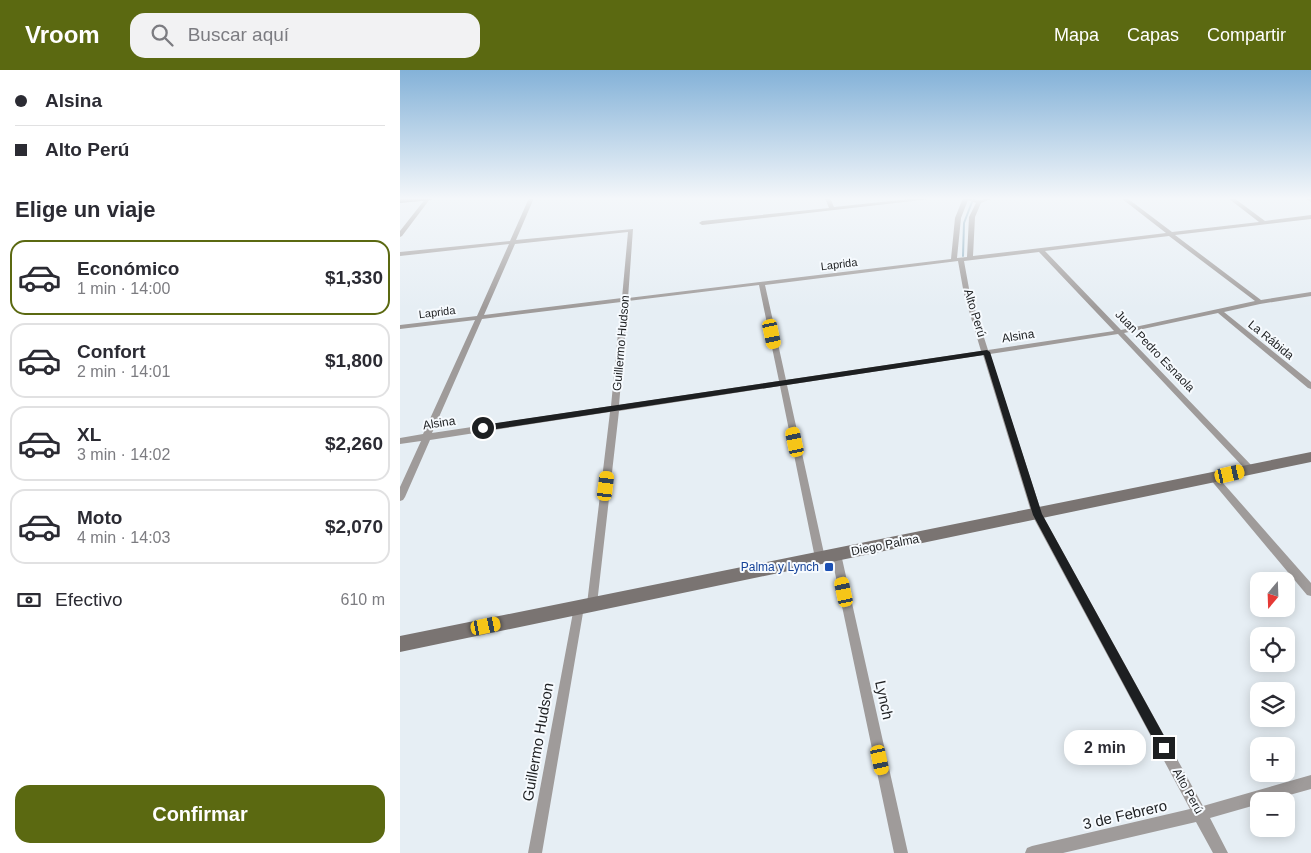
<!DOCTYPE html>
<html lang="es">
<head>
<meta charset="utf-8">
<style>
	:root { --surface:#fff; --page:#f2f2f3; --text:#2b2b33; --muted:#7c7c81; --line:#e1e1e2; --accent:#5b6911 }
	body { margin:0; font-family:Arial,sans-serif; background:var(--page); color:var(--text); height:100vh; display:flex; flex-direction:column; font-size:19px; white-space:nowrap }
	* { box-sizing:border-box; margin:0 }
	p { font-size:16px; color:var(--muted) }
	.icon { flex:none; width:28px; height:28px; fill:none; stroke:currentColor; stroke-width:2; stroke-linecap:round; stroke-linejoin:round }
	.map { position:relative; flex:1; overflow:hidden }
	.drawer { display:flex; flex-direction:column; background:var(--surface); width:400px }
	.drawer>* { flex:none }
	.top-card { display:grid; align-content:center; height:110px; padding:0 15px; background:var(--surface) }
	.needle { width:32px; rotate:199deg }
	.fabs { position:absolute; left:850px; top:502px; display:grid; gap:10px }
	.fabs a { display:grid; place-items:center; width:45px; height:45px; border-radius:10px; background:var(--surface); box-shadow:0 2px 12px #0003; font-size:25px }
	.end { position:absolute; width:22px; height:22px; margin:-11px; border:6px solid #1d1f21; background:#fff; box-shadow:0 0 0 2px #fff }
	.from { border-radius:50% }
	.bubble { position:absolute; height:35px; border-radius:15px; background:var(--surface); box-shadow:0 2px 12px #0003; font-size:16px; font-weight:700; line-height:35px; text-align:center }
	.car { position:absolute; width:15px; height:30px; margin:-15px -8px; border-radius:6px; box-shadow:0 0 4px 1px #0007; background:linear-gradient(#f5c518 24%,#345 0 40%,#f5c518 0 76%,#345 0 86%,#f5c518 0) }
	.top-card b { display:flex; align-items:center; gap:18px; height:48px; font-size:19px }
	.top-card b+b { border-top:1px solid var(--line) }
	.top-card i { width:12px; height:12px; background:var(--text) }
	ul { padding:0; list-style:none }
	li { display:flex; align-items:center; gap:15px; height:75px; margin:0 10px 8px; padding:0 5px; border:2px solid var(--line); border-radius:15px }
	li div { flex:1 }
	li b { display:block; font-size:19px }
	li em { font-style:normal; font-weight:700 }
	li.active { border-color:var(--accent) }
	li>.icon { width:45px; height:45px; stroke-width:1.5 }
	h2 { padding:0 15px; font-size:22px; line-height:60px }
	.pay { display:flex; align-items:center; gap:12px; height:55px; padding:0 15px; font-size:19px }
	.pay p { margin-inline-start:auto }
	.cta { display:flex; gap:10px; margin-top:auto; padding:10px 15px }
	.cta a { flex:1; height:58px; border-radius:15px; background:var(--accent); color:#fff; font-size:20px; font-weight:700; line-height:58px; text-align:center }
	header { display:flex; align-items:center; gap:30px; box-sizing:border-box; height:70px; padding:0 25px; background:var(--accent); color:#fff }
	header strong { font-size:24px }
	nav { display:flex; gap:28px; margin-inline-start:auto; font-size:18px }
	.search { width:350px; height:45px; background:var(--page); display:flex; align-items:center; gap:12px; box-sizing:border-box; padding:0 18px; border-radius:15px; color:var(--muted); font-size:19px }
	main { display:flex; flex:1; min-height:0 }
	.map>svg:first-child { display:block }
</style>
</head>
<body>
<header>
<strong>Vroom</strong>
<div class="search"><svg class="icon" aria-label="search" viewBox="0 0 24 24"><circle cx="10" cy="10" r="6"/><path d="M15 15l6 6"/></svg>Buscar aquí</div>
<nav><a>Mapa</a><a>Capas</a><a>Compartir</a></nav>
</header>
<main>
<section class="drawer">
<div class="top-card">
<b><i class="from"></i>Alsina</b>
<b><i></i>Alto Perú</b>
</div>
<h2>Elige un viaje</h2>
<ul>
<li class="active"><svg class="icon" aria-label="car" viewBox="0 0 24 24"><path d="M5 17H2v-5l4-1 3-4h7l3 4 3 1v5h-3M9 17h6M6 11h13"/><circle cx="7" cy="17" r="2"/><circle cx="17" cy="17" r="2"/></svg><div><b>Económico</b><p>1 min · 14:00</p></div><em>$1,330</em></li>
<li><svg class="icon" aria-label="car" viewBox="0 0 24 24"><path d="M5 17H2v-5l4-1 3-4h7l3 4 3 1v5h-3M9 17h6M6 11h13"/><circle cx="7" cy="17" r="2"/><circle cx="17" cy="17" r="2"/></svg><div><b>Confort</b><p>2 min · 14:01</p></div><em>$1,800</em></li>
<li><svg class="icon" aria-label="car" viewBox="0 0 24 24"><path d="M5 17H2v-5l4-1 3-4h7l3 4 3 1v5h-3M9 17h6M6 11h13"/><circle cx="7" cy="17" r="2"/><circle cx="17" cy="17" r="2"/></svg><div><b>XL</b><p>3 min · 14:02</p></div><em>$2,260</em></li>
<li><svg class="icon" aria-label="car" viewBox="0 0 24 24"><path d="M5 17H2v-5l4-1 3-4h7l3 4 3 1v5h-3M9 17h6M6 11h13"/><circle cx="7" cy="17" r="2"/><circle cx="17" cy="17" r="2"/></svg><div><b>Moto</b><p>4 min · 14:03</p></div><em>$2,070</em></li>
</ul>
<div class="pay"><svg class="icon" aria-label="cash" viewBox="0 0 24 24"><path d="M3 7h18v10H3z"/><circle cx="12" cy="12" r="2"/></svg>Efectivo<p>610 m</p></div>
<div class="cta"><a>Confirmar</a></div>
</section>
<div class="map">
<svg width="911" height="783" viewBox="0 0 911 783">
	<rect width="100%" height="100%" fill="#e6eef4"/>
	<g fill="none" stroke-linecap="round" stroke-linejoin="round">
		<!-- stream -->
		<path stroke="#8eafc1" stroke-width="2" d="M574,130L575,128
			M563,186L564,153L572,132"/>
		<!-- minor -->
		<path fill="#9f9b9a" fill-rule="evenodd" d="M26,128L30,129L2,166L0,167V161Z
			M129,128H134L116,170L233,159L228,228L551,189L555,148L563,128C568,128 575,131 580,130C585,129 588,128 593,128L581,133L575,147L573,186L766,163L721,128H727L772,162L859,152L828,128H834L865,151L911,145V149L775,165L861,230L911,222V226L860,234L824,242L911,312V319L908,318L818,243L724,263L853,397L854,399L853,401H847L718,264L590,284L642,444L803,736L911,705V719L868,731H859V734L810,748L828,783H813L796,752L663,783H625L627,778L632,776L790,739L632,445L583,285L387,315L425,488L424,491L420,493L416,491L415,488L380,316L219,341L197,534L196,538L192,539L188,538L187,534L210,342L30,370L5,427L3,430L0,431V417L21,371L0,374V368L23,364L75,250L0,259V255L77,246L109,174L0,186V182L110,171ZM568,130L576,133L569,147L567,187L557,188L561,148ZM228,162L222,228L84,245L115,174ZM769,166L855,231L721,260L645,181ZM639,182L714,261L588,280L570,224L564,191ZM558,191L564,224L581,281L386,310L365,215ZM359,215L379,311L219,335L228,231ZM221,232L211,336L32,363L82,249Z
			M425,128H430L434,137L519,128H539L302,155L299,153L302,151L429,138Z
			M905,128H911V132Z
			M813,403L816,405L911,513V526L907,525L810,409L809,407L810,405Z
			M436,480L440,481L441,484L508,783H494L431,484L432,481Z
			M179,532L183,533L184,537L142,783H128L174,537L175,533Z"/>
		<!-- secondary -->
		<path fill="#7a7472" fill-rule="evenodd" d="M911,382V392L0,582V566Z"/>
		<!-- primary -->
		<path fill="#605957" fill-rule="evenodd" d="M34,128L31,130L0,133V129Z"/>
	</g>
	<!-- sky -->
	<linearGradient id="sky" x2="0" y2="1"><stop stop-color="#84b2d8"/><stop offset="0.54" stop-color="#f4f7fa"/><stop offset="1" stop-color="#f4f7fa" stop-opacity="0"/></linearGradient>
	<rect width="911" height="238" fill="url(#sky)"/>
	<!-- route -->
	<path fill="#1d1f21" d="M587,280L590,282L642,444L768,673L770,678L768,682L764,684L760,682L633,445L584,285L83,361L79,358L83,355Z"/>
	<!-- markers -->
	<rect fill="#1a4fb4" stroke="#f6fafe" stroke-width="2" x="424" y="492" width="10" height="10" rx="2.5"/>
	<g text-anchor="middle" stroke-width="4" stroke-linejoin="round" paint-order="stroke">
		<!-- far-street labels -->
		<g font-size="11" fill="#1d1f21" stroke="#f6fafe">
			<text transform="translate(439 194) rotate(-7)" y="4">Laprida</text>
			<text transform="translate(37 242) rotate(-7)" y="4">Laprida</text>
		</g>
		<!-- street labels -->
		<g font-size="12" fill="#1d1f21" stroke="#f6fafe">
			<text transform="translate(575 243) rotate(73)" y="4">Alto Perú</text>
			<text transform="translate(618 266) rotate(-9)" y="4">Alsina</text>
			<text transform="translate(871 270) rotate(39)" y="4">La Rábida</text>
			<text transform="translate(221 273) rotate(-85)" y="4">Guillermo Hudson</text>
			<text transform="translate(755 281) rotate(46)" y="4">Juan Pedro Esnaola</text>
			<text transform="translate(39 353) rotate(-9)" y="4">Alsina</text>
			<text transform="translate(485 475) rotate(-11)" y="4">Diego Palma</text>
			<text transform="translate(788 721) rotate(61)" y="4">Alto Perú</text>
		</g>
		<!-- transit labels -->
		<g font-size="12" fill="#164399" stroke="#f6fafe" text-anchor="end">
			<text x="419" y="501">Palma y Lynch</text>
		</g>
		<!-- near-street labels -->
		<g font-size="15" fill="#1d1f21" stroke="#f6fafe">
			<text transform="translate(484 630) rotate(78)" y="5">Lynch</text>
			<text transform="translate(138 672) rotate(-80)" y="5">Guillermo Hudson</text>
			<text transform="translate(725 745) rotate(-13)" y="5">3 de Febrero</text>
		</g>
	</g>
</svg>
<div class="fabs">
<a><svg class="needle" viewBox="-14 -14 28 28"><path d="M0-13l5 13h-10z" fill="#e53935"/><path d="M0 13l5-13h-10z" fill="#7c7c81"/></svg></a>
<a><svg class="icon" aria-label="locate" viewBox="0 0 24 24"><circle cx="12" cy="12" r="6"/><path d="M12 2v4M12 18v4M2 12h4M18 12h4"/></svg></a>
<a><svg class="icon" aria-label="layers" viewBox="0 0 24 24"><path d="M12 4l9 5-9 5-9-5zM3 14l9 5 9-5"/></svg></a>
<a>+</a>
<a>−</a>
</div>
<i class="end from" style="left:83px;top:358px"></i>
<i class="end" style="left:764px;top:678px"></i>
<div class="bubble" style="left:664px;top:660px;width:82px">2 min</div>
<i class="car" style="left:372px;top:264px;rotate:168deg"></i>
<i class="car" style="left:395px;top:372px;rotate:348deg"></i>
<i class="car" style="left:830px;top:404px;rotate:77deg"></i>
<i class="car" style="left:206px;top:416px;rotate:7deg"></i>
<i class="car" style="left:444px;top:522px;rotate:348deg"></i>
<i class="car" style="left:86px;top:556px;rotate:78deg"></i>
<i class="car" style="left:480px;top:690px;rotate:168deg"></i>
</div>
</main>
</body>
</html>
